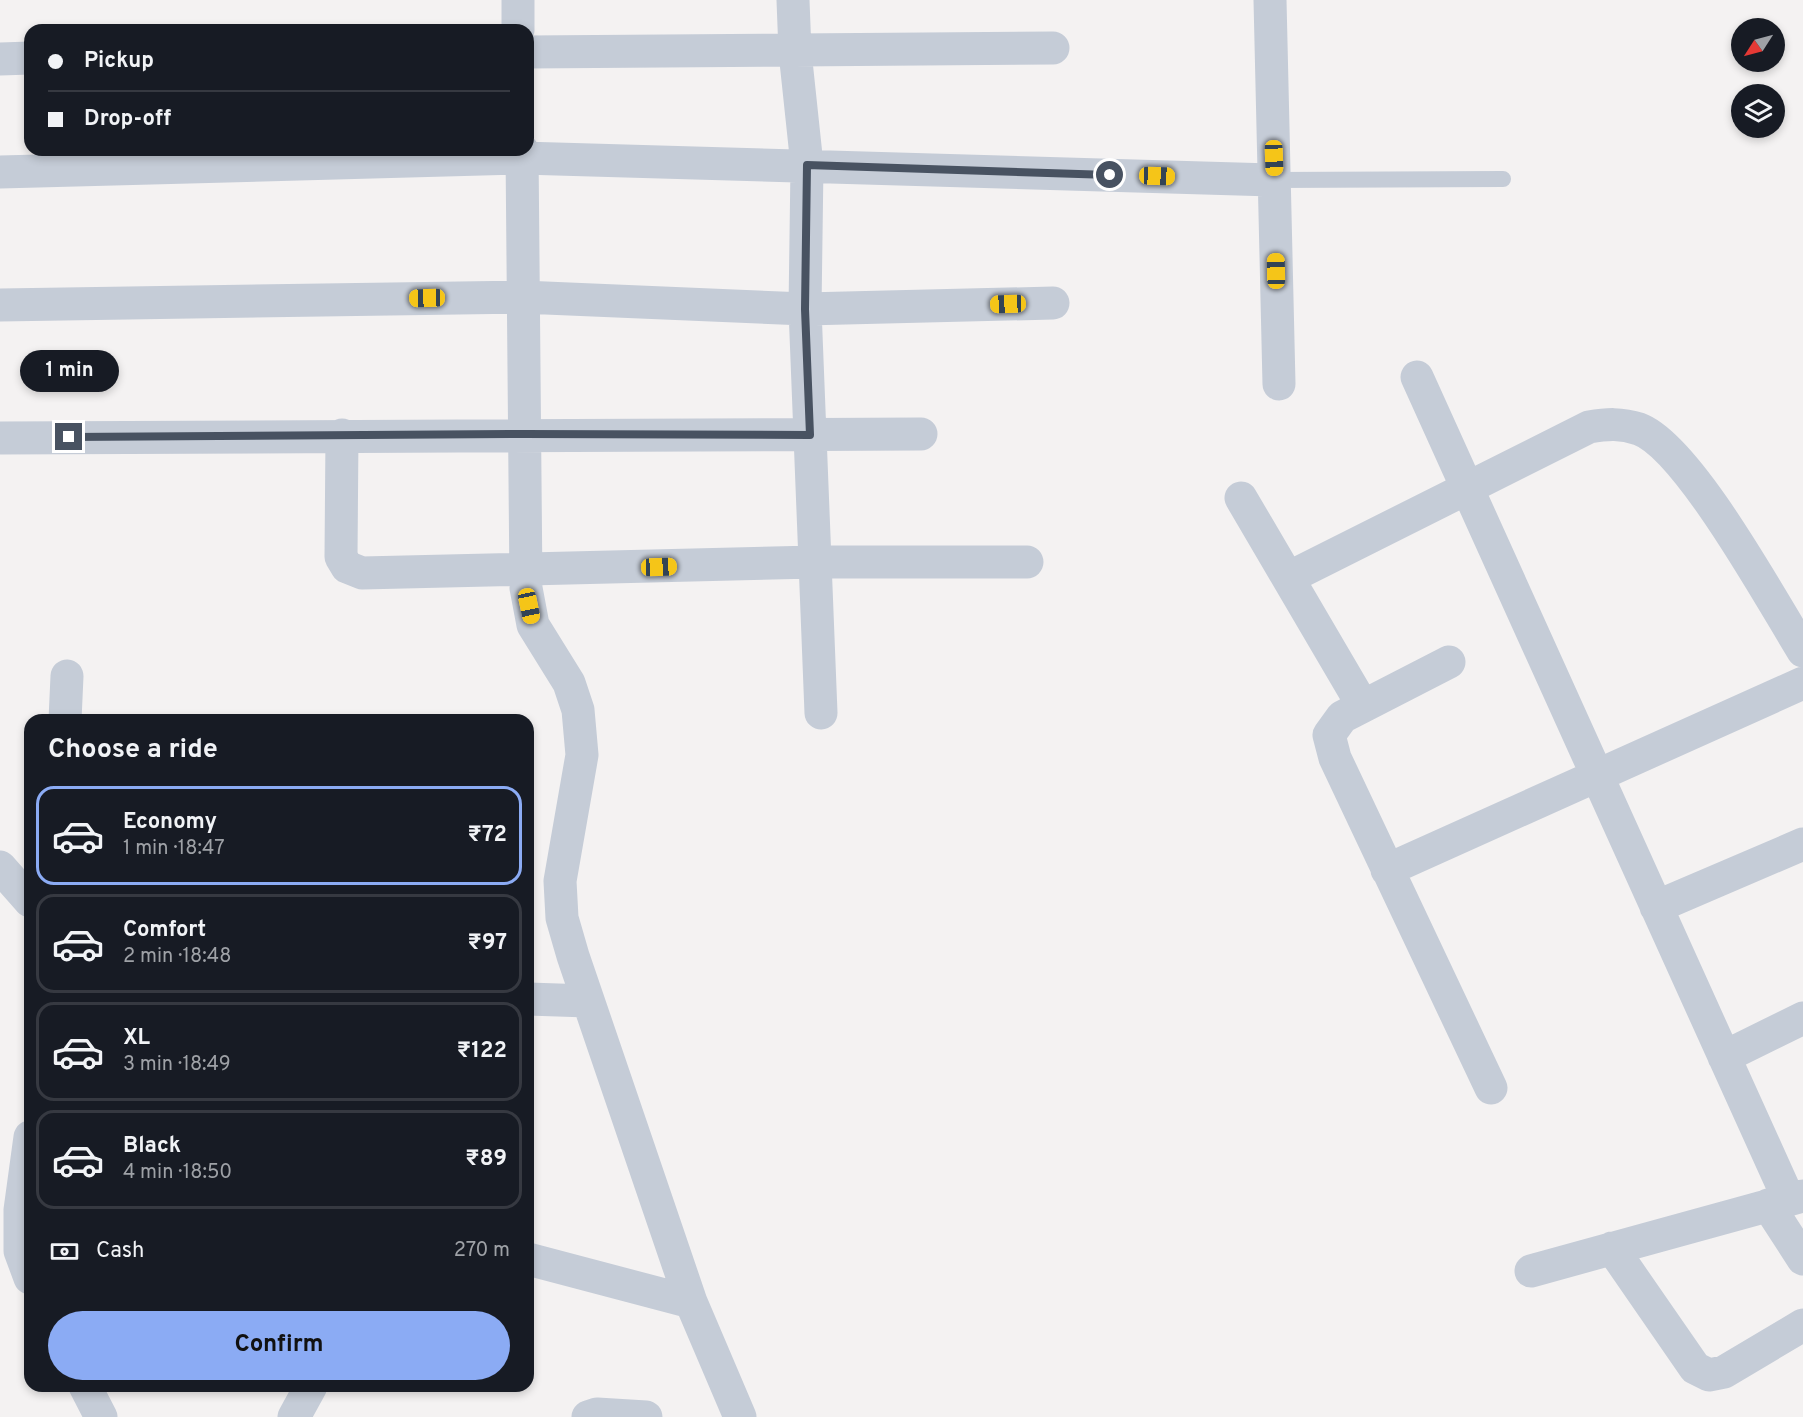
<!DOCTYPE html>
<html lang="en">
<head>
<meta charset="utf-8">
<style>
	:root { --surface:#171b24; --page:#20242c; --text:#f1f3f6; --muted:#9ea1a6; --line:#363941; --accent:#8babf4 }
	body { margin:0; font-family:Overpass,sans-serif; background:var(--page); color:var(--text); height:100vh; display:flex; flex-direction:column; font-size:22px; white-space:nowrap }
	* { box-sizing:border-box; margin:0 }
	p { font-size:20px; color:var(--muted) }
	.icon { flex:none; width:33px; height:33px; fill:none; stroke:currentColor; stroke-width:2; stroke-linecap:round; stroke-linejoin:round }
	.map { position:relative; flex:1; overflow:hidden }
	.side { position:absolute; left:24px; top:714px; width:510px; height:678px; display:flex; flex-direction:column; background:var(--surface); border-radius:18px; box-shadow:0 3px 9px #0003 }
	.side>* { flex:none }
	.guide { position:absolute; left:24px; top:24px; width:510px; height:132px; border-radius:18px; box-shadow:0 3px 9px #0003; display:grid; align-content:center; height:132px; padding:0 24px; background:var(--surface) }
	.needle { width:39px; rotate:234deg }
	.fabs { position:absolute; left:1731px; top:18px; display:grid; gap:12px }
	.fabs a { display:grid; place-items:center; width:54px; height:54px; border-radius:50%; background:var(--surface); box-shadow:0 3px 9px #0003; font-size:30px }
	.end { position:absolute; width:27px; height:27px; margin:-14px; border:8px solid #485261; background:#fff; box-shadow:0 0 0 3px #fff }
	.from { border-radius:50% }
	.bubble { position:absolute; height:42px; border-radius:21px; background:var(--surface); box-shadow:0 3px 9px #0003; font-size:20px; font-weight:700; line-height:42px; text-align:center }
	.car { position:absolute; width:18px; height:36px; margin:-18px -9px; border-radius:8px; box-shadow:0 0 4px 2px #0007; background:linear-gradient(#f5c518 24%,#345 0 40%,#f5c518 0 76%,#345 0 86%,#f5c518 0) }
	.guide b { display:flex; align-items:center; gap:21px; height:57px; font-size:22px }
	.guide b+b { border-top:2px solid var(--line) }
	.guide i { width:15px; height:15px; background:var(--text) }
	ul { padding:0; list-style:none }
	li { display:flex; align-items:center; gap:18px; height:99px; margin:0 12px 9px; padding:0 12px; border:3px solid var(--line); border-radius:18px }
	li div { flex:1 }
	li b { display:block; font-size:22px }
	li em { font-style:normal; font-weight:700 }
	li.on { border-color:var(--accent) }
	li>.icon { width:54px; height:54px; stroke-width:1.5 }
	h2 { padding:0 24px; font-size:27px; line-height:72px }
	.pay { display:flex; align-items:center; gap:15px; height:66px; padding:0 24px; font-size:22px }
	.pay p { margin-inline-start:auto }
	.button { display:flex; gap:12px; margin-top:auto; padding:12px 24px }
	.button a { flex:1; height:69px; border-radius:36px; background:var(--accent); color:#111; font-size:24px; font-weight:700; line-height:69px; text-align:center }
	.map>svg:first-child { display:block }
</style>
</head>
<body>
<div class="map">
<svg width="1803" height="1417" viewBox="0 0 1803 1417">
	<rect width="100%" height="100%" fill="#f4f2f2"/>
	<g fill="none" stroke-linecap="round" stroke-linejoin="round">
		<!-- lane -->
		<path stroke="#c5ccd7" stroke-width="16" d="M1274,180L1503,179"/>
		<!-- street -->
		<path stroke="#c5ccd7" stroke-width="33" d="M518,0V30
			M793,0L795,52L807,165L805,309L821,713
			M1270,0L1279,384
			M528,52L1053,48
			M0,59L30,58
			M522,150L526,588L533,625L569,683L578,710L582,755L560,881L562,918L573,956L691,1302L740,1417
			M0,172L522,158L1274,180
			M0,305L522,297L805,309L1053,303
			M1417,377L1789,1200
			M342,435L341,557L347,567L362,573L815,562H1027
			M0,438L921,434
			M1241,498L1363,706
			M1288,578L1589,427C1607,424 1621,423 1639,429C1688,447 1772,601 1803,651
			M1449,662L1342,717L1329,735L1335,758L1491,1088
			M65,720L67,676
			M0,867L30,901
			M1387,870L1803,683
			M1656,907L1803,844
			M528,999L588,1001
			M1724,1057L1803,1018
			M30,1137L20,1210V1251L30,1278
			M1768,1205L1803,1259
			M1612,1248L1695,1368L1709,1375L1724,1372L1803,1325
			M528,1259L691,1302
			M1531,1271L1803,1196
			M85,1386L101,1417
			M294,1417L311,1386
			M588,1417L597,1414L646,1417"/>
	</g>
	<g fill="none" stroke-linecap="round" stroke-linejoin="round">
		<!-- route -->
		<path stroke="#485261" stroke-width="8" d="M69,437L524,434L810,435L805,309L807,165L1110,175"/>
	</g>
</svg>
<div class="fabs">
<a><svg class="needle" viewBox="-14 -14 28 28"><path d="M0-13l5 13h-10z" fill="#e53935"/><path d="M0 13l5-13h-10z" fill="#9ea1a6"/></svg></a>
<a><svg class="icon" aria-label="layers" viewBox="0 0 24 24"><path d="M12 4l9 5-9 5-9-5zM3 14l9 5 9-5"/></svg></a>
</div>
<i class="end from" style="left:1110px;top:175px"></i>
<i class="end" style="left:69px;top:437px"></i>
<div class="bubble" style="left:20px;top:350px;width:99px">1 min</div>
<i class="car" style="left:1274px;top:158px;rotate:178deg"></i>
<i class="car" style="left:1157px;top:176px;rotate:92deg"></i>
<i class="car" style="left:1276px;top:271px;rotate:359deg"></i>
<i class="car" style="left:427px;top:298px;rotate:269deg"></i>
<i class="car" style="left:1008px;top:304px;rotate:268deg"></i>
<i class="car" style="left:659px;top:567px;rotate:88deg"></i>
<i class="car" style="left:529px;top:606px;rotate:168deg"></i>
<div class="guide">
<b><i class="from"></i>Pickup</b>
<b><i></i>Drop-off</b>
</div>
<section class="side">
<h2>Choose a ride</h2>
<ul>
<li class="on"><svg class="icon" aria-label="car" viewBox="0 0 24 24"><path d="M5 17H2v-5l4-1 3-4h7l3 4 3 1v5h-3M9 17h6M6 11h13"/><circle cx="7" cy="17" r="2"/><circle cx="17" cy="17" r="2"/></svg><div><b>Economy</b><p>1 min · 18:47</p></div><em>₹72</em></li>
<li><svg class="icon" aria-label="car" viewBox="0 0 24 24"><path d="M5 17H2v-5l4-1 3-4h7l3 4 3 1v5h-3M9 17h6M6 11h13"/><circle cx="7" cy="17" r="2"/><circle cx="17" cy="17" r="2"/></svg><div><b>Comfort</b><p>2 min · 18:48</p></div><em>₹97</em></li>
<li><svg class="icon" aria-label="car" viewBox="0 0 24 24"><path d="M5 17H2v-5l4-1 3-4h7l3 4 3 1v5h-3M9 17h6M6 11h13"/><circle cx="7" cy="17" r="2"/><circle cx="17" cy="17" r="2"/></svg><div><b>XL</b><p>3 min · 18:49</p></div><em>₹122</em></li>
<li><svg class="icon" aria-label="car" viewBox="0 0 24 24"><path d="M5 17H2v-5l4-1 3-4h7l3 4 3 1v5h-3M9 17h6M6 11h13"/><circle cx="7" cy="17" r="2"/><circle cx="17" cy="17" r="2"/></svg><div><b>Black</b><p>4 min · 18:50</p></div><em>₹89</em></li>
</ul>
<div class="pay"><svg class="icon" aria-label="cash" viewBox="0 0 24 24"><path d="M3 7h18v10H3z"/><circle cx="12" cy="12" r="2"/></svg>Cash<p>270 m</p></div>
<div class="button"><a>Confirm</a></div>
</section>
</div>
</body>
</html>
